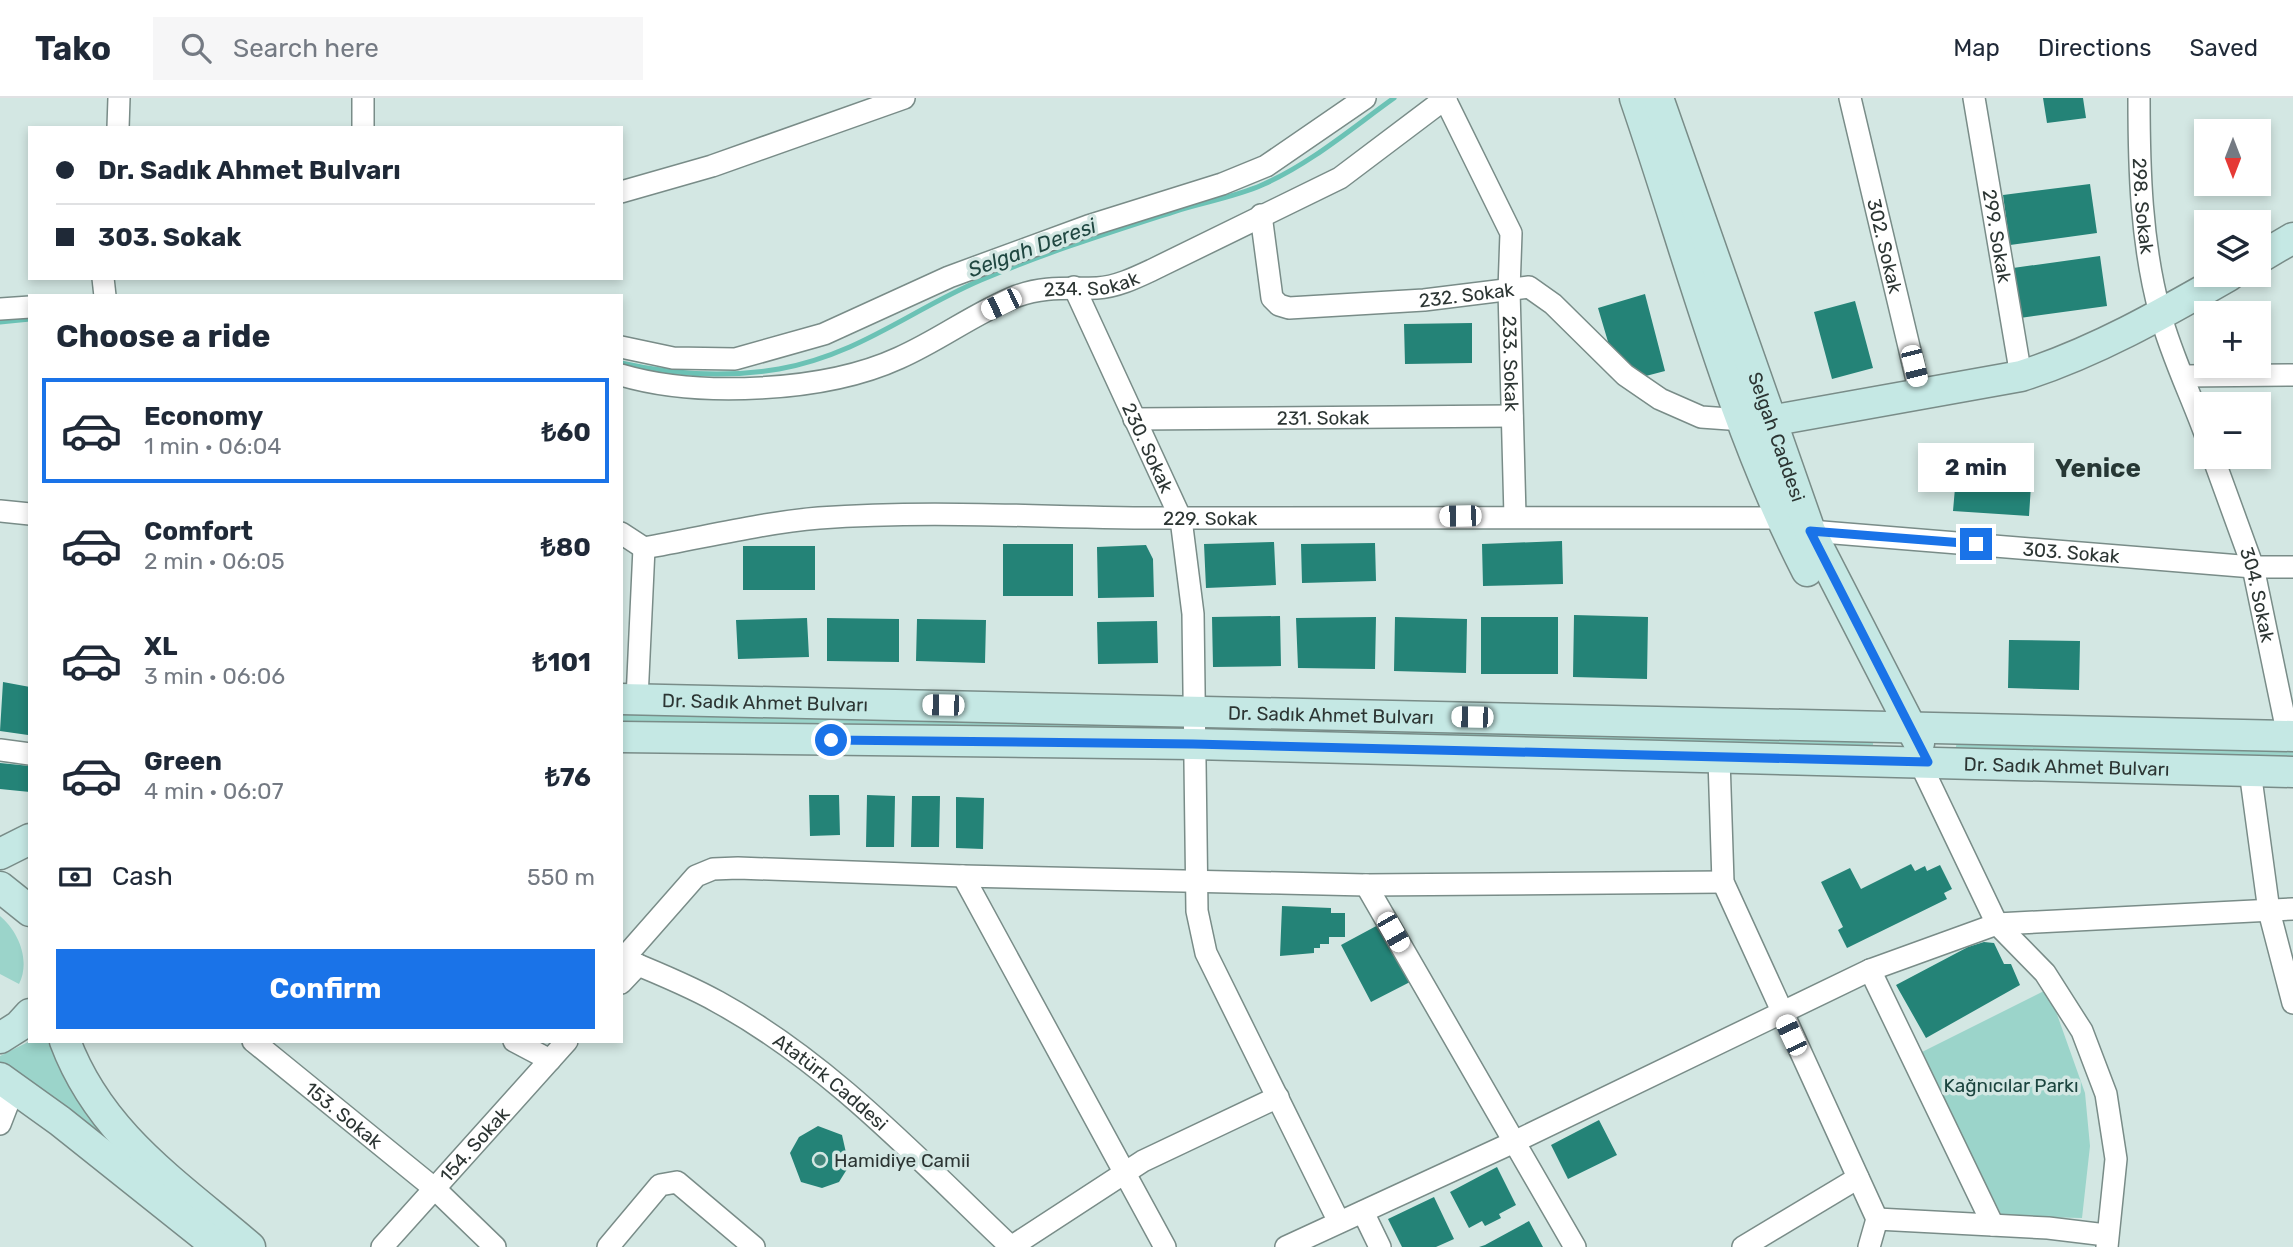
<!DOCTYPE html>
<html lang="en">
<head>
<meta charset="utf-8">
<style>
	:root { --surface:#fff; --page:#f6f6f7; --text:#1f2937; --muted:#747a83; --line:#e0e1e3; --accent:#1a73e8 }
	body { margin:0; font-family:Rubik,sans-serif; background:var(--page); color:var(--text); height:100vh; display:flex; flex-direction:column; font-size:26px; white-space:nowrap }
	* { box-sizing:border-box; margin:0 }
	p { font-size:23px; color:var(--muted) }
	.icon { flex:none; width:38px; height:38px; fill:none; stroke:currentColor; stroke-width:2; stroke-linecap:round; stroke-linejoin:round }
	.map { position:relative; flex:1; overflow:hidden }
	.panel { position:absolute; left:28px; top:196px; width:595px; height:749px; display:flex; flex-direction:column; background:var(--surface); border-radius:0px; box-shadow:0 4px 10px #0003 }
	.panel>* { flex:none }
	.hud { position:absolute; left:28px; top:28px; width:595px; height:154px; border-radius:0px; box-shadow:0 4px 10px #0003; display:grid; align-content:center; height:154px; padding:0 28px; background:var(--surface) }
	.needle { width:46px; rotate:180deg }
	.controls { position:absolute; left:2194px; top:21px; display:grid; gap:14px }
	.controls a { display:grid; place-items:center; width:77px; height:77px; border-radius:0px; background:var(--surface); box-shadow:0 4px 10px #0003; font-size:35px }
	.end { position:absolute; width:32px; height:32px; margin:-16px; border:9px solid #1a73e8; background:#fff; box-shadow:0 0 0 4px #fff }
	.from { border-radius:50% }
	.bubble { position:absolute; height:49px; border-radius:0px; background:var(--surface); box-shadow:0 4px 10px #0003; font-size:23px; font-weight:700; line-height:49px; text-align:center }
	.car { position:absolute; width:21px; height:42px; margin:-21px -10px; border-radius:9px; box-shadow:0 0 5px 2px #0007; background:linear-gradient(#fff 24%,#345 0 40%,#fff 0 76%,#345 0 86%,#fff 0) }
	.hud b { display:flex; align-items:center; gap:24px; height:66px; font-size:26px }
	.hud b+b { border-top:2px solid var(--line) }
	.hud i { width:18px; height:18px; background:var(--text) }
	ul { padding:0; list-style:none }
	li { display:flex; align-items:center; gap:21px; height:105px; margin:0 14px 10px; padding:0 14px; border:4px solid transparent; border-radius:0px }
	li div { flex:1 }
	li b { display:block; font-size:26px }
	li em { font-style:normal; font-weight:700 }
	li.current { border-color:var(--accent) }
	li>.icon { width:63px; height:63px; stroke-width:1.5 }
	h2 { padding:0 28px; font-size:32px; line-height:84px }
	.pay { display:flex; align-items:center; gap:18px; height:77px; padding:0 28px; font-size:26px }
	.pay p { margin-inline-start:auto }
	.action { display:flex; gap:14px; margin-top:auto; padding:14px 28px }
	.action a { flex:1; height:80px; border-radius:0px; background:var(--accent); color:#fff; font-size:28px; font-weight:700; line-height:80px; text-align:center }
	header { display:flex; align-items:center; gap:42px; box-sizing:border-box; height:98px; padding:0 35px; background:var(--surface); border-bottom:2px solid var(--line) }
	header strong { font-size:33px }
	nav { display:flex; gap:38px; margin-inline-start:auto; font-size:24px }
	.search { width:490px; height:63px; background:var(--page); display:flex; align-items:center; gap:18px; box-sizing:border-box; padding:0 24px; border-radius:0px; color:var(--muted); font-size:26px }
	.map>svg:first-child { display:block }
</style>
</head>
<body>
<header>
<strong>Tako</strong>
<div class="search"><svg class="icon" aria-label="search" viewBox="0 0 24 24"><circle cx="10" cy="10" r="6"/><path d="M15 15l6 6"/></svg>Search here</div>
<nav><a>Map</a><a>Directions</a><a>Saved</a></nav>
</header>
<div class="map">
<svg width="2293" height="1149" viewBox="0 0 2293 1149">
	<rect width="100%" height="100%" fill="#d3e7e3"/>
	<!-- green -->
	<path fill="#9bd4ca" d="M621,615L1181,624V635L621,627Z
		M1207,625L1873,640V660L1206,635Z
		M1957,643L2293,652V665L1955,654Z
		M0,818C18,833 31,862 19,886L0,876Z
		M2048,891L2085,995L2090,1048L2082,1120L2002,1118L1920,955Z
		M30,943H49L74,998L98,1031L93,1036L0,969V958Z"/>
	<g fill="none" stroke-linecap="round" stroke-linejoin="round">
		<!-- stream -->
		<path stroke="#6bc2b5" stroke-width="5" d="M0,224L30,221
			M621,265C674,277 725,280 779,271C860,256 909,213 981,182C1044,155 1111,134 1176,113C1204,104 1235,99 1262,87C1310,66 1352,30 1394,0"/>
	</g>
	<!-- building -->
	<path fill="#248377" d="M2043,0H2083L2086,20L2047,25Z
		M2090,86L2097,135L2010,147L2003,97Z
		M2100,158L2107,208L2020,220L2013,170Z
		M1645,196L1665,273L1642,279L1614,264L1598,210Z
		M1855,203L1873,270L1832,281L1814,214Z
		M1472,225V265L1405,266L1404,226Z
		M1957,367L2032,372L2029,418L1953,413Z
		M1562,443L1563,486L1483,488L1482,446Z
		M1274,444L1276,487L1206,490L1204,446Z
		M1375,445L1376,483L1302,485L1301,446Z
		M1003,446H1073V498H1003Z
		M1146,447L1153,461L1154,499L1098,500L1097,449Z
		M743,448H815V492H743Z
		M1574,517L1648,519L1647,581L1573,579Z
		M1280,518L1281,568L1213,569L1212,519Z
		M1376,519L1375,571L1298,570L1296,520Z
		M1395,519L1467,521L1466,575L1394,573Z
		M1481,519H1558V576H1481Z
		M807,520L809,559L738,561L736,522Z
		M827,520L899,521V564L827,563Z
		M917,521L986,522L985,565L916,563Z
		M1157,523L1158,565L1098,566L1097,524Z
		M2009,542L2080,543L2079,592L2008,590Z
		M3,584L30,589L28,637L0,633Z
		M0,665L30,668V694L0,691Z
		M809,697H839L840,737L810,738Z
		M867,697L895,698L894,749H866Z
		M912,698H940L939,749H911Z
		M956,699L984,700L983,751L956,750Z
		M1911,766L1915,773L1925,768L1927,773L1940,767L1952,791L1944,795L1947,801L1847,850L1838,832L1843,829L1821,784L1850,770L1861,791Z
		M1282,808L1331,810V815H1345V839H1329V846H1320V850H1314V855L1280,858Z
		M1380,826L1410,884L1371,904L1341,847Z
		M1984,844L1994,845L2004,866H2011L2020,887L1926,940L1896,887L1968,849Z
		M1599,1022L1617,1057L1568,1081L1551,1047Z
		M818,1028L842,1037L849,1068L839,1084L822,1090L801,1084L790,1055L799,1039Z
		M1497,1069L1516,1107L1499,1116L1501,1120L1485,1128L1482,1123L1469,1130L1450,1094Z
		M1434,1099L1454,1141L1436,1149H1402L1388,1121Z
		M1529,1123L1543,1149H1479L1485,1147Z"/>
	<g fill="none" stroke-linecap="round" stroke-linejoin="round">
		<defs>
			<g id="street">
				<path id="s1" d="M1850,0L1920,295"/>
				<path id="s2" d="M1974,0L2021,278"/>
				<path id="s3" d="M2139,0C2139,71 2141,145 2160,215C2171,257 2192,299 2207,341"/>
				<path id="s4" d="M1445,1L1511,135L1509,192L1515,418"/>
				<path d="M118,30L119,0"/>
				<path d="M363,30V0"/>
				<path d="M621,94L712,68L904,0"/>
				<path id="s5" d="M1261,117L1272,200L1279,207L1289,210L1424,202L1529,189L1553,206L1625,277L1660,301L1701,319L1743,322"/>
				<path d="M103,180L105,198"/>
				<path id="s6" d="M1074,189L1181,421L1193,516L1197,813L1206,855L1339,1124"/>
				<path d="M0,211L30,209"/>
				<path d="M621,249L673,260L735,261L824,236L949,179L1088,128L1222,86L1266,68L1365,0"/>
				<path id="s7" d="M621,277C699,300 825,294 899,260C940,242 976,214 1017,198C1044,188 1069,191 1097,190C1116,189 1135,180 1152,172L1340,80L1446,0"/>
				<path d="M2184,278L2293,277"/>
				<path id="s8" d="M1134,321L1512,318"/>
				<path id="s9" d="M2213,359L2253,469L2288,638"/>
				<path d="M0,413L30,416"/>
				<path id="s10" d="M1810,433L2253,469H2293"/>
				<path d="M621,435L644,450"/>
				<path id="s11" d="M644,450C702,440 760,425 819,420C941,411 1063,421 1185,420C1383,420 1582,419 1780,420"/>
				<path d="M637,601L644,450"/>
				<path d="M0,652L30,656"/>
				<path d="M1719,661L1723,784L1877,1121L1869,1149"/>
				<path d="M1919,663L1997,826L2045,875L2082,933L2106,996L2116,1061L2107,1149"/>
				<path d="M2250,673L2269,813L2293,905"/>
				<path d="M963,778L1165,1149"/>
				<path d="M1366,787L1575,1149"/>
				<path id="s12" d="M621,860C653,873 688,887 718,904C831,966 919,1062 1011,1149"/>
				<path d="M623,861L696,778L713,771L738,770L963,778L1366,787L1723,784"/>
				<path d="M1870,872L1993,1127"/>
				<path d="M621,885L638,867"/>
				<path id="s13" d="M253,943L435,1091L495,1149"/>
				<path d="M514,943L550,962"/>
				<path d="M0,1026L14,990"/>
				<path d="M1363,1114L1380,1149"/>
				<path d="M1877,1121L2048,1130L2106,1137"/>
				<path id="s14" d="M382,1149L567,943"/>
				<path d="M608,1149L660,1087L677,1084L754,1149"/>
				<path d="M1011,1149L1143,1063L1278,999"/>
				<path d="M1286,1149L1514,1044L1870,872L1997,826L2293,811"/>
				<path d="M1743,1149L1858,1080"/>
			</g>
			<g id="secondary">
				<path d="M1635,0C1689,157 1731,325 1807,473"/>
				<path id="s15" d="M1658,0L1810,433L1919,645"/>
				<path d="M2259,160L2293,140"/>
				<path d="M1769,323L2021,278C2096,254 2162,216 2230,177"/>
				<path id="s16" d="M621,601L2293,638"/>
				<path id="s17" d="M621,639L1193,646L2293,674"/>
				<path d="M0,756L30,741"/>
				<path d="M0,789L30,813"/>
				<path d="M0,940L19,928L30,916"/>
				<path d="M65,943C100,1037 177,1086 250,1149"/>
				<path d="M0,980L60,1023L218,1149"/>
			</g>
		</defs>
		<!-- street casing -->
		<use href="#street" stroke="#798c88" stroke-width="24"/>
		<!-- secondary casing -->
		<use href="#secondary" stroke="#798c88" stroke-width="33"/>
		<!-- street -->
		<use href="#street" stroke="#fff" stroke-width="21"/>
		<!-- secondary -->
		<use href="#secondary" stroke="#c5e8e4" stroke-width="30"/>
	</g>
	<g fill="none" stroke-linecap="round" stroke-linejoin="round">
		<!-- route -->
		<path stroke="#1a73e8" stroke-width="9" d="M831,642L1193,646L1928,664L1810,433L1976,446"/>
	</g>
	<!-- markers -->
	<circle fill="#41867b" stroke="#d3e7e3" stroke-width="2.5" cx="820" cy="1062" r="7"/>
	<g text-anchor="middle" stroke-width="7" stroke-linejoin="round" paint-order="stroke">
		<!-- street labels -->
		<g font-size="19" fill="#2c3533" stroke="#d3e7e3">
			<text dy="7" stroke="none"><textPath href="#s3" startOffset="108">298. Sokak</textPath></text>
			<text dy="7" stroke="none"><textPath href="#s2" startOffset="140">299. Sokak</textPath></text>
			<text dy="7" stroke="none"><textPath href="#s1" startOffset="152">302. Sokak</textPath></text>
			<text dy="7" stroke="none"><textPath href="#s7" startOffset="492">234. Sokak</textPath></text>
			<text dy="7" stroke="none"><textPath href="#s5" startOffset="282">232. Sokak</textPath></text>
			<text dy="7" stroke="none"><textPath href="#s4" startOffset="280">233. Sokak</textPath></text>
			<text dy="7" stroke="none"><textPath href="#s8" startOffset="189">231. Sokak</textPath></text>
			<text dy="7" stroke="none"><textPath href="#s15" startOffset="359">Selgah Caddesi</textPath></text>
			<text dy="7" stroke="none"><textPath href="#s6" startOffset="177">230. Sokak</textPath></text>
			<text dy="7" stroke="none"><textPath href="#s11" startOffset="569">229. Sokak</textPath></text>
			<text dy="7" stroke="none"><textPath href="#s10" startOffset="262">303. Sokak</textPath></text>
			<text dy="7" stroke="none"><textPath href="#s9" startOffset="145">304. Sokak</textPath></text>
			<text dy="7" stroke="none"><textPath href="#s16" startOffset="144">Dr. Sadık Ahmet Bulvarı</textPath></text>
			<text dy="7" stroke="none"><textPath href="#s16" startOffset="710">Dr. Sadık Ahmet Bulvarı</textPath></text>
			<text dy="7" stroke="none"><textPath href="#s17" startOffset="1446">Dr. Sadık Ahmet Bulvarı</textPath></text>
			<text dy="7" stroke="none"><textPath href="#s12" startOffset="245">Atatürk Caddesi</textPath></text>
			<text dy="7" stroke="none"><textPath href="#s13" startOffset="117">153. Sokak</textPath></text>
			<text dy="7" stroke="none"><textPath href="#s14" startOffset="138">154. Sokak</textPath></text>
		</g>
		<!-- park labels -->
		<g font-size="19" fill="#1b443e" stroke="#d3e7e3">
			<text x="2011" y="994">Kağnıcılar Parkı</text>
		</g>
		<!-- poi labels -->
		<g font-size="19" fill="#2c3533" stroke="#d3e7e3" text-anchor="start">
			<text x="834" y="1069">Hamidiye Camii</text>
		</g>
		<!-- water labels -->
		<g font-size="21" font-style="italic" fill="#1f4741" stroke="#d3e7e3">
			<text transform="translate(1032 150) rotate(-20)" y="7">Selgah Deresi</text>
		</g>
		<!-- district labels -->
		<g font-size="26" font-weight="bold" fill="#263734" stroke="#d3e7e3">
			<text x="2098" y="379">Yenice</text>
		</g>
	</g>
</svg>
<div class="controls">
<a><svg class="needle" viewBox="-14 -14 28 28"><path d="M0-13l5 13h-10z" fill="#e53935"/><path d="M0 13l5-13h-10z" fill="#747a83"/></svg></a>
<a><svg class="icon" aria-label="layers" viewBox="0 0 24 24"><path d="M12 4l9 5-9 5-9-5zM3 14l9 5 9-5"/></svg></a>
<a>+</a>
<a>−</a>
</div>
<i class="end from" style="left:831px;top:642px"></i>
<i class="end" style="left:1976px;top:446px"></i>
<div class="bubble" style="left:1918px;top:345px;width:116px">2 min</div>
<i class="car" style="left:1001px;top:206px;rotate:244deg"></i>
<i class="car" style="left:1914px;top:268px;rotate:166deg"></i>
<i class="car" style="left:1460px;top:418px;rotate:269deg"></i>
<i class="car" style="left:943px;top:607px;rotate:271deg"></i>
<i class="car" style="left:1472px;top:619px;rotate:271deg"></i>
<i class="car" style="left:1393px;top:834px;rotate:150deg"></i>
<i class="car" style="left:1791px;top:937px;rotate:335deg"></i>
<div class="hud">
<b><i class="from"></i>Dr. Sadık Ahmet Bulvarı</b>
<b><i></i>303. Sokak</b>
</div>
<section class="panel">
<h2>Choose a ride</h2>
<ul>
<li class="current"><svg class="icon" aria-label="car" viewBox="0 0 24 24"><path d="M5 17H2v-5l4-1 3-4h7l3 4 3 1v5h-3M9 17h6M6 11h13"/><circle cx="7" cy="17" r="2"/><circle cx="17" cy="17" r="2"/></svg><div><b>Economy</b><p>1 min · 06:04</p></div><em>₺60</em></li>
<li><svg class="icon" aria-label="car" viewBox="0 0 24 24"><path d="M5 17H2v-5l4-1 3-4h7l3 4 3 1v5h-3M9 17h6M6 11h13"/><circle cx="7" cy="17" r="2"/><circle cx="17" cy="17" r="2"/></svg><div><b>Comfort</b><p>2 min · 06:05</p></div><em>₺80</em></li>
<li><svg class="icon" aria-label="car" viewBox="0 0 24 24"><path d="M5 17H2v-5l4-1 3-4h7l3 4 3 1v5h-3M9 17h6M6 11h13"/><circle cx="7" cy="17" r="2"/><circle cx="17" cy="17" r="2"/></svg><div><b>XL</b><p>3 min · 06:06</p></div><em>₺101</em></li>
<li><svg class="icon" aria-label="car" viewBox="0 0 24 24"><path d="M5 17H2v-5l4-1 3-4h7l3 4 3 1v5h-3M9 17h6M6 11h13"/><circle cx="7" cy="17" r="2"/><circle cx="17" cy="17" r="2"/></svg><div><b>Green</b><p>4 min · 06:07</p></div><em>₺76</em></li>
</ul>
<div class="pay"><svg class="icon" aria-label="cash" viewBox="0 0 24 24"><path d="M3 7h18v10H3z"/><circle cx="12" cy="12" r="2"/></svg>Cash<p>550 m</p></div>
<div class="action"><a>Confirm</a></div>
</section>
</div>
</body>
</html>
